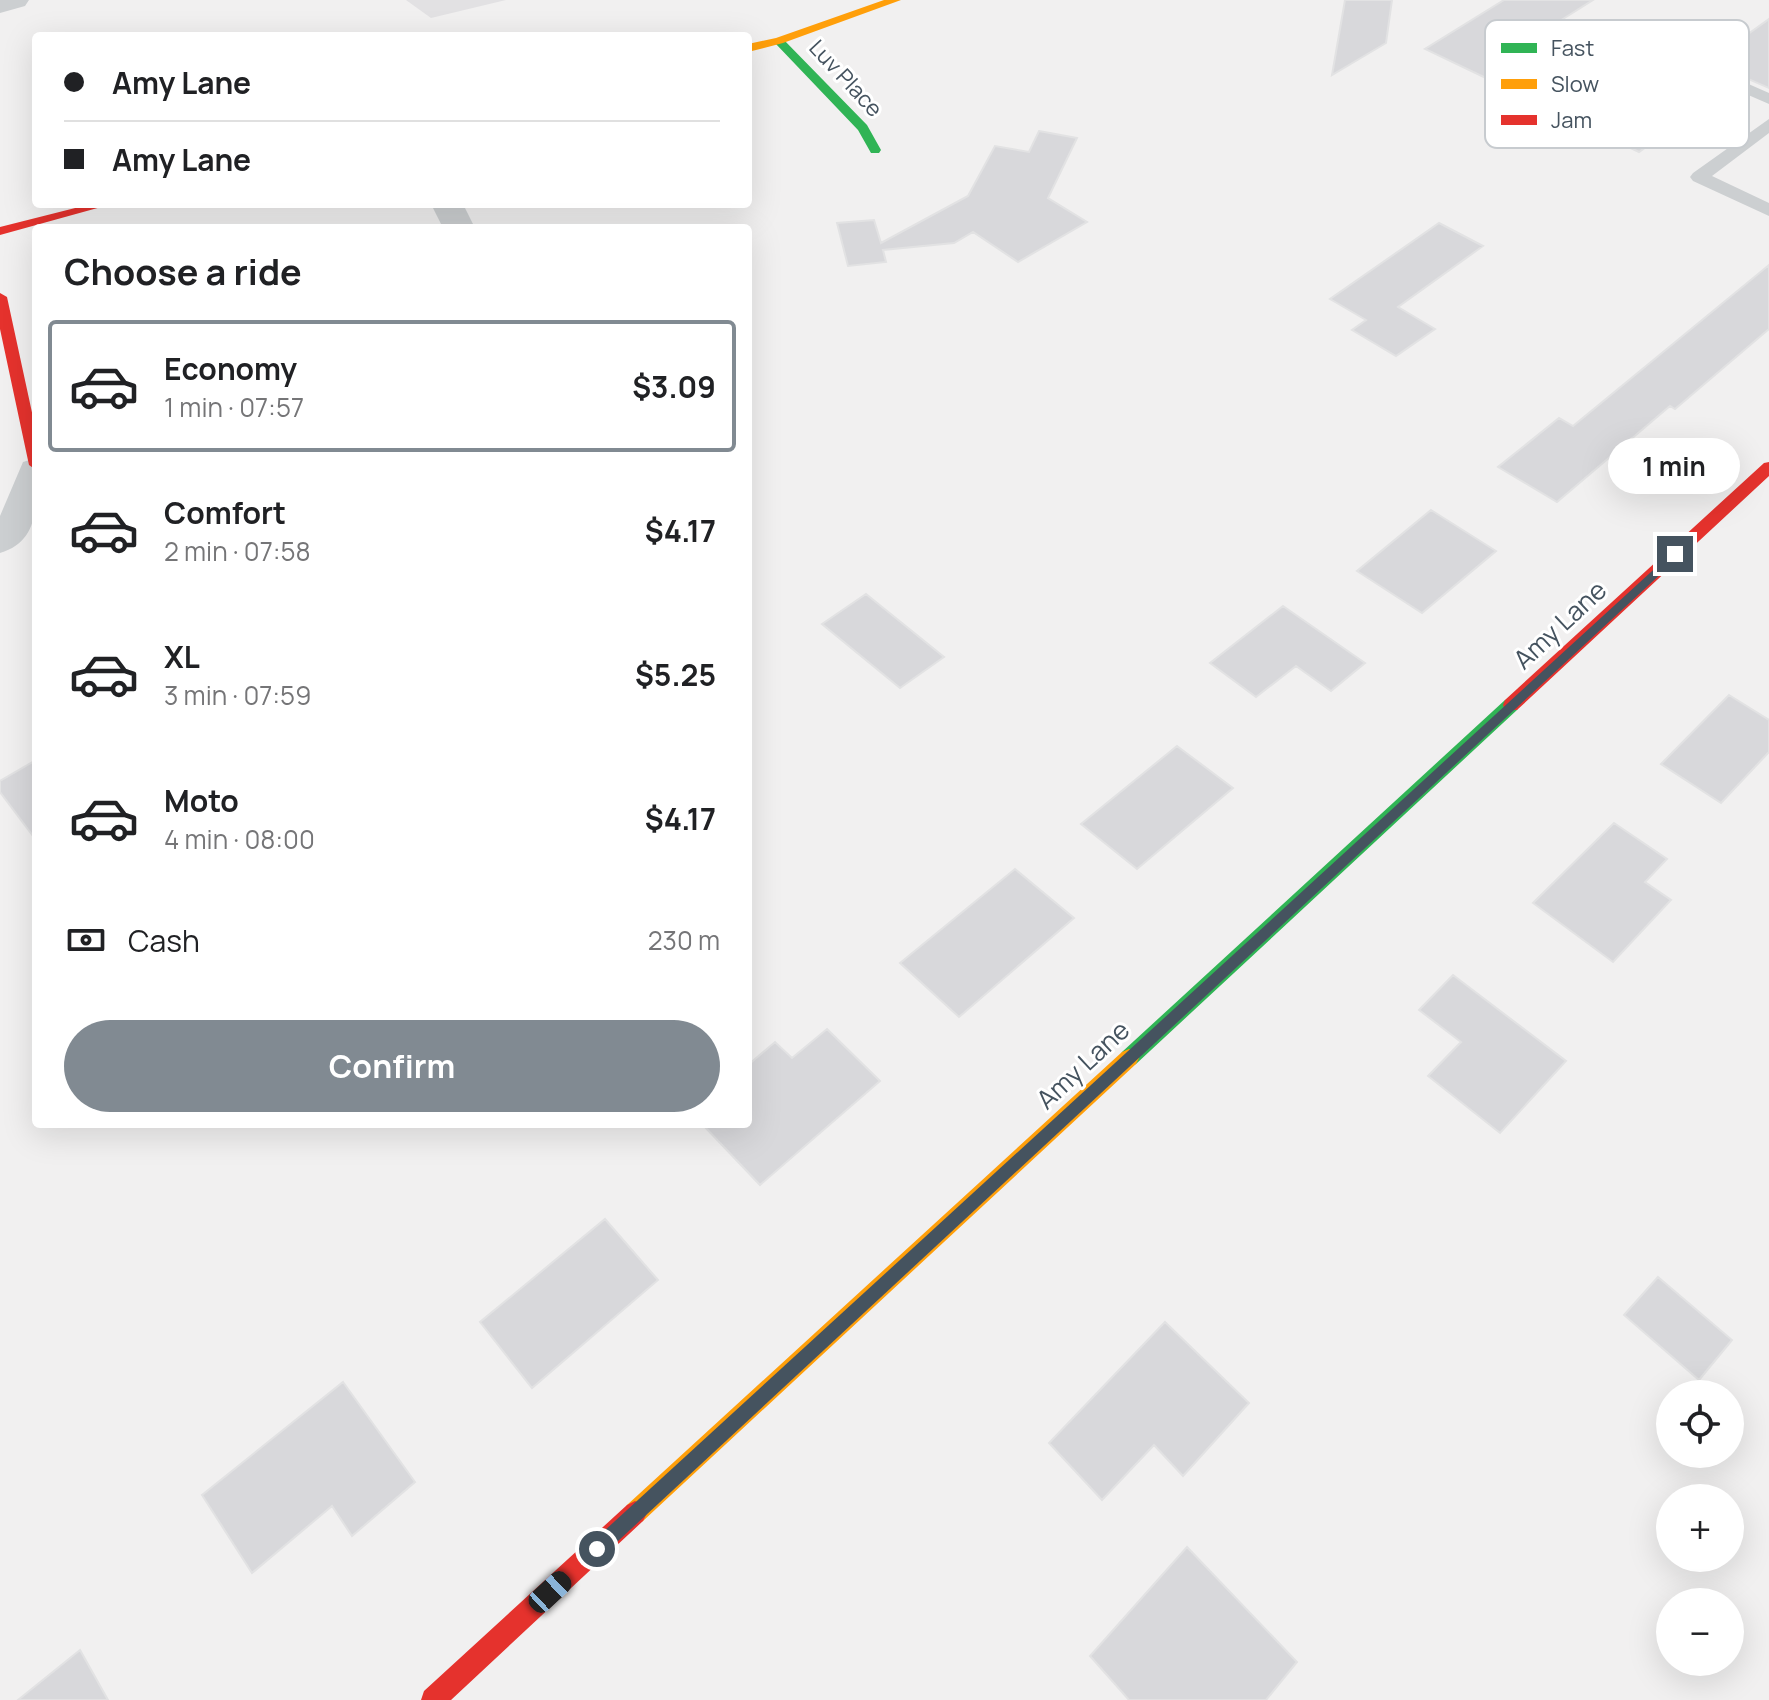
<!DOCTYPE html>
<html lang="en">
<head>
<meta charset="utf-8">
<style>
	:root { --surface:#fff; --page:#f2f2f2; --text:#202124; --muted:#757577; --line:#e0e0e0; --accent:#818a92 }
	body { margin:0; font-family:Manrope,sans-serif; background:var(--page); color:var(--text); height:100vh; display:flex; flex-direction:column; font-size:30px; white-space:nowrap }
	* { box-sizing:border-box; margin:0 }
	p { font-size:26px; color:var(--muted) }
	.icon { flex:none; width:44px; height:44px; fill:none; stroke:currentColor; stroke-width:2; stroke-linecap:round; stroke-linejoin:round }
	.map { position:relative; flex:1; overflow:hidden }
	.details { position:absolute; left:32px; top:224px; width:720px; height:904px; display:flex; flex-direction:column; background:var(--surface); border-radius:8px; box-shadow:0 8px 32px #0002 }
	.details>* { flex:none }
	.banner { position:absolute; left:32px; top:32px; width:720px; height:176px; border-radius:8px; box-shadow:0 8px 32px #0002; display:grid; align-content:center; height:176px; padding:0 32px; background:var(--surface) }
	.tools { position:absolute; left:1656px; top:1380px; display:grid; gap:16px }
	.tools a { display:grid; place-items:center; width:88px; height:88px; border-radius:50%; background:var(--surface); box-shadow:0 8px 32px #0002; font-size:40px }
	.end { position:absolute; width:36px; height:36px; margin:-18px; border:10px solid #45535f; background:#fff; box-shadow:0 0 0 4px #fff }
	.from { border-radius:50% }
	.bubble { position:absolute; height:56px; border-radius:28px; background:var(--surface); box-shadow:0 8px 32px #0002; font-size:26px; font-weight:700; line-height:56px; text-align:center }
	.car { position:absolute; width:24px; height:48px; margin:-24px -12px; border-radius:10px; box-shadow:0 0 6px 2px #0007; background:linear-gradient(#222 24%,#8ab4d8 0 40%,#222 0 76%,#8ab4d8 0 86%,#222 0) }
	.banner b { display:flex; align-items:center; gap:28px; height:76px; font-size:30px }
	.banner b+b { border-top:2px solid var(--line) }
	.banner i { width:20px; height:20px; background:var(--text) }
	ul { padding:0; list-style:none }
	li { display:flex; align-items:center; gap:24px; height:132px; margin:0 16px 12px; padding:0 16px; border:4px solid transparent; border-radius:8px }
	li div { flex:1 }
	li b { display:block; font-size:30px }
	li em { font-style:normal; font-weight:700 }
	li.current { border-color:var(--accent) }
	li>.icon { width:72px; height:72px; stroke-width:1.5 }
	h2 { padding:0 32px; font-size:36px; line-height:96px }
	.pay { display:flex; align-items:center; gap:20px; height:88px; padding:0 32px; font-size:30px }
	.pay p { margin-inline-start:auto }
	.button { display:flex; gap:16px; margin-top:auto; padding:16px 32px }
	.button a { flex:1; height:92px; border-radius:48px; background:var(--accent); color:#fff; font-size:32px; font-weight:700; line-height:92px; text-align:center }
	.map>svg:first-child { display:block }
</style>
</head>
<body>
<div class="map">
<svg width="1769" height="1700" viewBox="0 0 1769 1700">
	<rect width="100%" height="100%" fill="#f1f0f0"/>
	<!-- education -->
	<path fill="#e2e1e3" d="M406,0H506L431,18Z"/>
	<!-- building -->
	<path fill="#d8d8db" stroke="#e2e2e3" stroke-width="2" d="M1345,0H1392L1386,43L1332,75Z
		M1504,0H1593L1555,24L1587,39L1511,90L1425,49Z
		M1769,19V88L1709,62Z
		M1605,47L1644,64L1651,60L1722,92L1639,152L1527,99Z
		M1039,131L1077,138L1048,198L1087,222L1018,262L973,232L954,243L883,250L886,262L848,266L837,223L874,220L881,243L968,196L995,146L1029,152Z
		M1439,223L1483,246L1398,307L1435,329L1396,356L1352,330L1366,320L1330,299Z
		M1769,265V329L1675,409L1670,406L1557,502L1498,467L1559,418L1573,426Z
		M1431,510L1496,551L1422,613L1357,571Z
		M866,594L944,657L900,688L822,624Z
		M1283,606L1365,663L1331,691L1296,666L1256,697L1210,663Z
		M1729,695L1769,720V752L1721,803L1661,764Z
		M1177,746L1233,788L1137,869L1081,824Z
		M36,760V840L0,792V781Z
		M1614,823L1667,859L1645,882L1671,900L1613,962L1533,903Z
		M1015,869L1074,918L959,1017L900,963Z
		M1453,975L1566,1061L1500,1133L1428,1076L1461,1042L1419,1010Z
		M827,1029L880,1081L760,1185L702,1124H748V1065L775,1042L792,1058Z
		M605,1219L658,1280L532,1388L480,1322Z
		M1658,1277L1732,1340L1699,1380L1624,1315Z
		M1165,1322L1249,1403L1183,1476L1154,1445L1102,1500L1049,1443Z
		M343,1382L415,1482L352,1536L332,1506L252,1573L202,1495Z
		M1187,1547L1297,1662L1266,1700H1129L1090,1656Z
		M80,1650L108,1700H18Z"/>
	<g fill="none" stroke-linecap="round" stroke-linejoin="round">
		<!-- lane -->
		<path fill="#cccfd1" fill-rule="evenodd" d="M1614,25L1769,93V104L1615,37L1529,95L1523,96L1514,91Z
			M1769,119V133L1712,176L1769,203V216L1693,181L1690,177L1693,173Z"/>
		<!-- street -->
		<path fill="#cccfd1" fill-rule="evenodd" d="M0,0H29L25,6L0,13Z
			M431,204H463L475,228H443Z
			M36,458C36,495 44,540 0,553V516L23,462Z"/>
		<!-- fast -->
		<path fill="#30b455" fill-rule="evenodd" d="M775,39H783L867,125L881,150L879,153H871L858,130L775,43Z
			M1511,698L1517,700L1519,705L1517,710L1136,1064L1129,1067L1122,1064L1119,1058L1122,1052L1505,700Z"/>
		<!-- slow -->
		<path fill="#ff9f0a" fill-rule="evenodd" d="M884,0H901L783,43L748,52V44L776,38Z
			M1129,1049L1136,1052L1139,1058L1136,1064L643,1521L635,1525L627,1521L623,1513L627,1505L1122,1052Z"/>
		<!-- jam -->
		<path fill="#e5322d" fill-rule="evenodd" d="M91,204H112L0,235V227Z
			M0,293L7,297L36,431V470L29,465L0,329Z
			M1769,462V476L1517,710H1505L1503,705L1505,700L1764,463Z
			M635,1501L643,1505L647,1513L643,1521L451,1700H421L424,1691L627,1505Z"/>
	</g>
	<!-- route -->
	<path fill="#45535f" d="M1675,550L1679,551V557L603,1555L597,1557L591,1555L589,1549L591,1543Z"/>
	<g text-anchor="middle" stroke-width="6" stroke-linejoin="round" paint-order="stroke">
		<!-- far-street labels -->
		<g font-size="22" fill="#45535f" stroke="#fff">
			<text transform="translate(846 78) rotate(47)" y="8">Luv Place</text>
		</g>
		<!-- street labels -->
		<g font-size="26" fill="#45535f" stroke="#fff">
			<text transform="translate(1560 625) rotate(-43)" y="9">Amy Lane</text>
			<text transform="translate(1083 1065) rotate(-43)" y="9">Amy Lane</text>
		</g>
	</g>
	<!-- legend -->
	<rect x="1485" y="20" width="264" height="128" rx="12" fill="#fff" stroke="#c7cbcf" stroke-width="2"/>
	<rect x="1501" y="43" width="36" height="10" fill="#30b455"/>
	<rect x="1501" y="79" width="36" height="10" fill="#ff9f0a"/>
	<rect x="1501" y="115" width="36" height="10" fill="#e5322d"/>
	<g font-size="22" fill="#45535f">
		<text x="1551" y="56">Fast</text>
		<text x="1551" y="92">Slow</text>
		<text x="1551" y="128">Jam</text>
	</g>
</svg>
<div class="tools">
<a><svg class="icon" aria-label="locate" viewBox="0 0 24 24"><circle cx="12" cy="12" r="6"/><path d="M12 2v4M12 18v4M2 12h4M18 12h4"/></svg></a>
<a>+</a>
<a>−</a>
</div>
<i class="end from" style="left:597px;top:1549px"></i>
<i class="end" style="left:1675px;top:554px"></i>
<div class="bubble" style="left:1608px;top:438px;width:132px">1 min</div>
<i class="car" style="left:550px;top:1592px;rotate:47deg"></i>
<div class="banner">
<b><i class="from"></i>Amy Lane</b>
<b><i></i>Amy Lane</b>
</div>
<section class="details">
<h2>Choose a ride</h2>
<ul>
<li class="current"><svg class="icon" aria-label="car" viewBox="0 0 24 24"><path d="M5 17H2v-5l4-1 3-4h7l3 4 3 1v5h-3M9 17h6M6 11h13"/><circle cx="7" cy="17" r="2"/><circle cx="17" cy="17" r="2"/></svg><div><b>Economy</b><p>1 min · 07:57</p></div><em>$3.09</em></li>
<li><svg class="icon" aria-label="car" viewBox="0 0 24 24"><path d="M5 17H2v-5l4-1 3-4h7l3 4 3 1v5h-3M9 17h6M6 11h13"/><circle cx="7" cy="17" r="2"/><circle cx="17" cy="17" r="2"/></svg><div><b>Comfort</b><p>2 min · 07:58</p></div><em>$4.17</em></li>
<li><svg class="icon" aria-label="car" viewBox="0 0 24 24"><path d="M5 17H2v-5l4-1 3-4h7l3 4 3 1v5h-3M9 17h6M6 11h13"/><circle cx="7" cy="17" r="2"/><circle cx="17" cy="17" r="2"/></svg><div><b>XL</b><p>3 min · 07:59</p></div><em>$5.25</em></li>
<li><svg class="icon" aria-label="car" viewBox="0 0 24 24"><path d="M5 17H2v-5l4-1 3-4h7l3 4 3 1v5h-3M9 17h6M6 11h13"/><circle cx="7" cy="17" r="2"/><circle cx="17" cy="17" r="2"/></svg><div><b>Moto</b><p>4 min · 08:00</p></div><em>$4.17</em></li>
</ul>
<div class="pay"><svg class="icon" aria-label="cash" viewBox="0 0 24 24"><path d="M3 7h18v10H3z"/><circle cx="12" cy="12" r="2"/></svg>Cash<p>230 m</p></div>
<div class="button"><a>Confirm</a></div>
</section>
</div>
</body>
</html>
